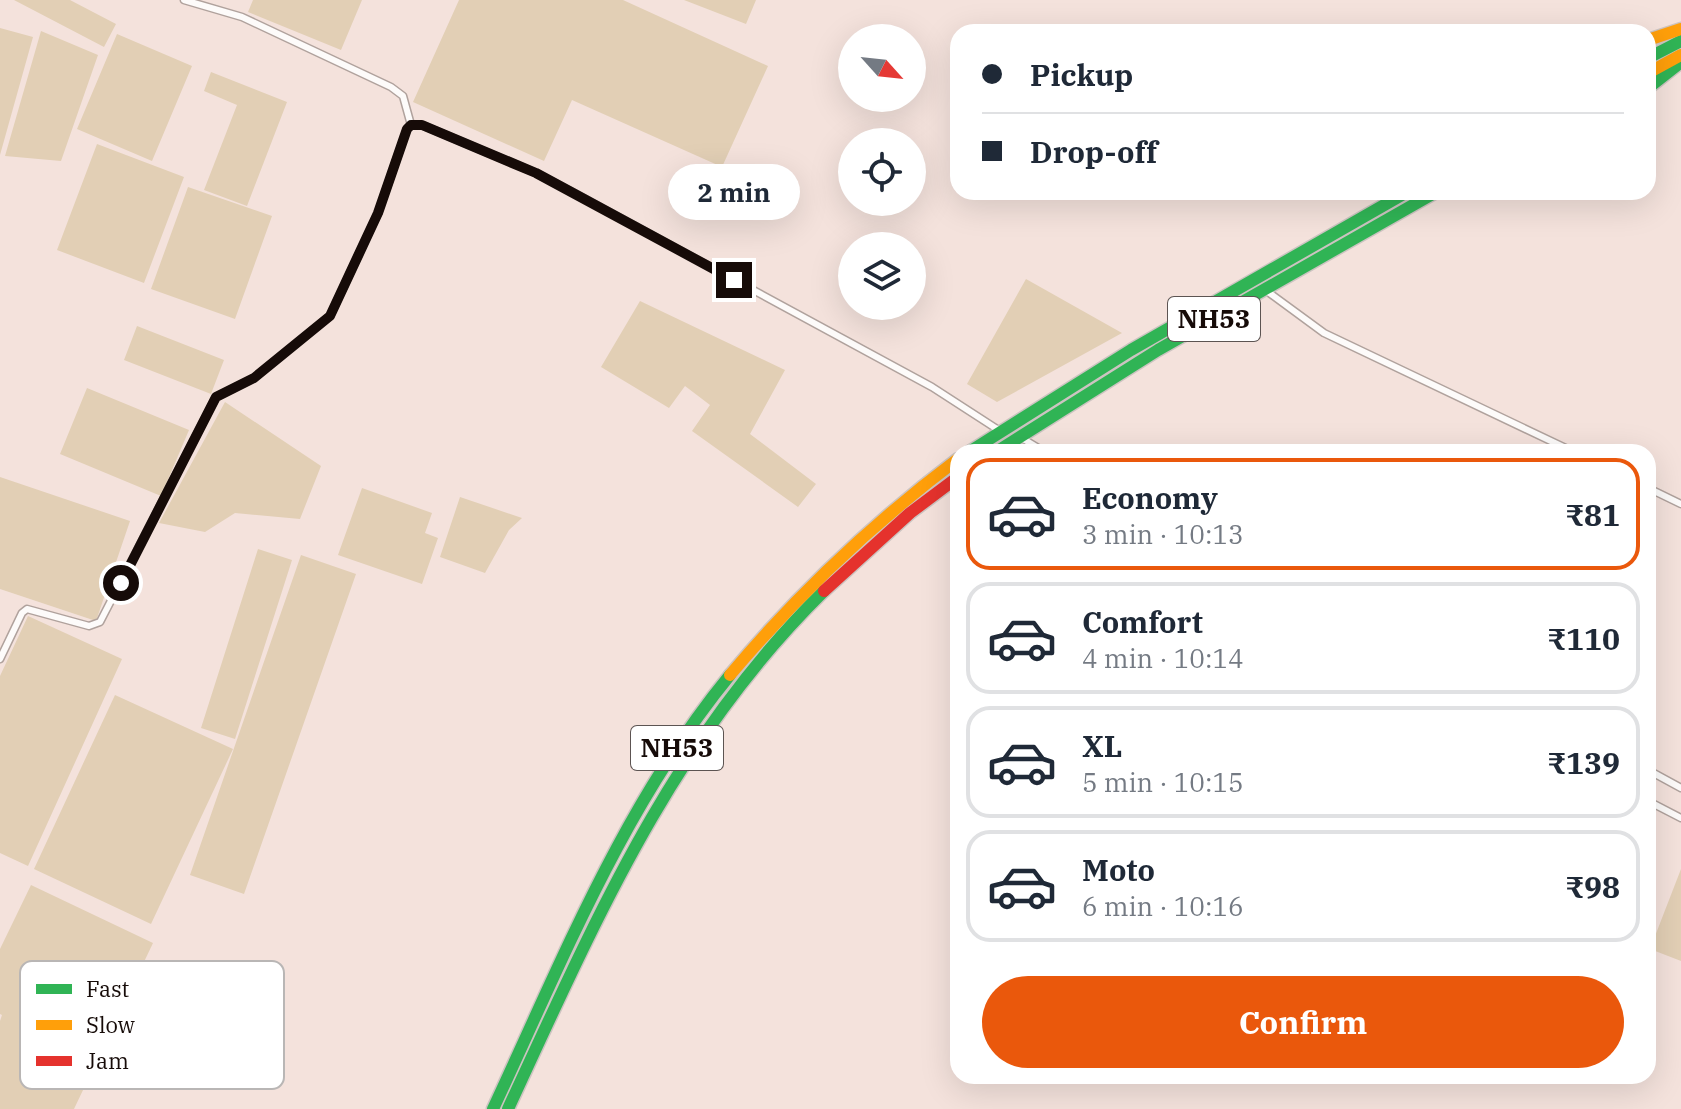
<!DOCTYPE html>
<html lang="en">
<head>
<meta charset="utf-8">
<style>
	:root { --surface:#fff; --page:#f6f6f7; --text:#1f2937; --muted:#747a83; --line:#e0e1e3; --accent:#ea580c }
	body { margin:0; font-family:"IBM Plex Serif",serif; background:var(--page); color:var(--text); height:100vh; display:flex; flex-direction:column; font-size:30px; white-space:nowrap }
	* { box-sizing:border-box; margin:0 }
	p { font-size:26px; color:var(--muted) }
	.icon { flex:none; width:44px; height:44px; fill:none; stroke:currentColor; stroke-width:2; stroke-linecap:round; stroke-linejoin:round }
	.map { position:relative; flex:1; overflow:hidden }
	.details { position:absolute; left:950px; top:444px; width:706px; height:640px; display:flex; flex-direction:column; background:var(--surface); border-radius:24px; box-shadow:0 8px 32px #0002 }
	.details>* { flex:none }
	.hud { position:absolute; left:950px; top:24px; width:706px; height:176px; border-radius:24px; box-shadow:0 8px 32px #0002; display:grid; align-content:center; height:176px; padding:0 32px; background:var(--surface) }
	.needle { width:52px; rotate:117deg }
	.buttons { position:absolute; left:838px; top:24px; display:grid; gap:16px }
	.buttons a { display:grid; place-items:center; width:88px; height:88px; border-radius:50%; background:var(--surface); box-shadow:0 8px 32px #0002; font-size:40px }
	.end { position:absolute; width:36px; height:36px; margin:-18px; border:10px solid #160b08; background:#fff; box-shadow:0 0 0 4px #fff }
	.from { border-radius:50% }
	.bubble { position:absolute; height:56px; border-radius:28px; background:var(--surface); box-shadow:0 8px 32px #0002; font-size:26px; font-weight:700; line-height:56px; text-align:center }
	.hud b { display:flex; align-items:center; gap:28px; height:76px; font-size:30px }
	.hud b+b { border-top:2px solid var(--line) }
	.hud i { width:20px; height:20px; background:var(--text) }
	ul { padding:14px 0 0; list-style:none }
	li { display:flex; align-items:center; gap:24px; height:112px; margin:0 16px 12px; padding:0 16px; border:4px solid var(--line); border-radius:24px }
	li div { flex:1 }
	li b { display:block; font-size:30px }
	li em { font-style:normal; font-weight:700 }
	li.active { border-color:var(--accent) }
	li>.icon { width:72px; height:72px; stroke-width:1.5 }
	.button { display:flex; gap:16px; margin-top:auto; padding:16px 32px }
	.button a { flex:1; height:92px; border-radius:48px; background:var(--accent); color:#fff; font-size:32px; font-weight:700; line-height:92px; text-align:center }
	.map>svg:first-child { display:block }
</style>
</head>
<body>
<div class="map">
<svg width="1681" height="1109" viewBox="0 0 1681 1109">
	<rect width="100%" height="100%" fill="#f4e2dc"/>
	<!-- green -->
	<path fill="#e2cfb5" d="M14,0H70L116,24L104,47Z
		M253,0H362L341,50L248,12Z
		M459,0H623L768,66L722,167L572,100L544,161L413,102Z
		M684,0H756L746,24Z
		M0,28L33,37L0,155Z
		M41,31L98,55L61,161L5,156Z
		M117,34L192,66L152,161L77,129Z
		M211,72L287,102L247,206L204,190L237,105L204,91Z
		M97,144L184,177L144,283L57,250Z
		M188,187L272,216L235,319L151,289Z
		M1026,279L1122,333L997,402L967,384Z
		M640,301L785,370L750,434L816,484L798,507L692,431L710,405L685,386L669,408L601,367Z
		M137,326L224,360L211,394L124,360Z
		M87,388L189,430L161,496L60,454Z
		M225,402L321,466L300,519L235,513L205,532L159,523Z
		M0,477L130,521L96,621L0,589Z
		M362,488L432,513L425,533L438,538L422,584L338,555Z
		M460,497L522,518L509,530L485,573L440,557Z
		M258,549L292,560L235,739L201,728Z
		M301,555L356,574L244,894L190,875Z
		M28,616L122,659L28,866L0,853V676Z
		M115,695L233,749L151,924L34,869Z
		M1681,869V961L1650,949Z
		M31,885L153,943L74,1109H0V1021L2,1015L0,1014V949Z"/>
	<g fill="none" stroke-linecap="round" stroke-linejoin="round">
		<defs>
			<path id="street" d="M184,0L242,17L391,87L403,96L411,125
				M1264,289L1324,333L1574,452
				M1020,437L1045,452
				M1648,488L1681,504
				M0,659L22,613L27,609L89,626L100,622L216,397L254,378L330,316L378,213L407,129L411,125H422L536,173L578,195L932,387L1000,431
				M1648,770L1681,788
				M1648,801L1681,818"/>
			<path id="fast" d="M1648,58L1681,41
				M1648,88L1681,62
				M969,452L1131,350L1407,192
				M996,452L1158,350L1436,192
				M493,1109C563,959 624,804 730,675
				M508,1109C595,921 673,739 824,591"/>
			<path id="slow" d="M1648,40L1681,29
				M1648,73L1681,55
				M730,675C799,593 873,523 958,459"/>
			<path id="jam" d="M824,591L910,513L958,477"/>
		</defs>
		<!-- street casing -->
		<use href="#street" stroke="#b0a29d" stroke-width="9"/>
		<!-- fast casing -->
		<use href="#fast" stroke="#ccc4c1" stroke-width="15"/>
		<!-- slow casing -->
		<use href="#slow" stroke="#ccc4c1" stroke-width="15"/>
		<!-- jam casing -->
		<use href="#jam" stroke="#ccc4c1" stroke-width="15"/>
		<!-- street -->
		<use href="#street" stroke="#fdfbfa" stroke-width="6"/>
		<!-- fast -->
		<use href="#fast" stroke="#30b455" stroke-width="12"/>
		<!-- slow -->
		<use href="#slow" stroke="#ff9f0a" stroke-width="12"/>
		<!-- jam -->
		<use href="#jam" stroke="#e5322d" stroke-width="12"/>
	</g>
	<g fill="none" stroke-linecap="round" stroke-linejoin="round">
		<!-- route -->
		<path stroke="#160b08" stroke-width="10" d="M121,583L216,397L254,378L330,316L378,213L407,129L411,125H422L536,173L734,280"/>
	</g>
	<g text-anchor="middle" stroke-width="7" stroke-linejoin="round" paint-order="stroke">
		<!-- shield labels -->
		<g fill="#fff" stroke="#5c5452" stroke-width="2">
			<rect x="1168" y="297" width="92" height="44" rx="6"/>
			<rect x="631" y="726" width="92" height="44" rx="6"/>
		</g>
		<g font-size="26" font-weight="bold" fill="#160b08">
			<text x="1214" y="328">NH53</text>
			<text x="677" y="757">NH53</text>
		</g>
	</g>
	<!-- legend -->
	<rect x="20" y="961" width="264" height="128" rx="12" fill="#fff" stroke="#b9b6b5" stroke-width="2"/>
	<rect x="36" y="984" width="36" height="10" fill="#30b455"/>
	<rect x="36" y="1020" width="36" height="10" fill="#ff9f0a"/>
	<rect x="36" y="1056" width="36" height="10" fill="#e5322d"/>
	<g font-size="22" fill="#160b08">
		<text x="86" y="997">Fast</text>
		<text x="86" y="1033">Slow</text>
		<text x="86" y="1069">Jam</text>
	</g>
</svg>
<div class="buttons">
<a><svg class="needle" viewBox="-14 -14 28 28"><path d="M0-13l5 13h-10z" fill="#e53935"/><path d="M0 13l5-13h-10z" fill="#747a83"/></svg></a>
<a><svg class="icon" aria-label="locate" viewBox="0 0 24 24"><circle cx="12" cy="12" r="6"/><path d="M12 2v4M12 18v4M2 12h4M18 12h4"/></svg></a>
<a><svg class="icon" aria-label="layers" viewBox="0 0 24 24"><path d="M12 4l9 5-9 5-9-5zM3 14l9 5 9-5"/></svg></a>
</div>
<i class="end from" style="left:121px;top:583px"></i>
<i class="end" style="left:734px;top:280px"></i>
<div class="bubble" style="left:668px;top:164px;width:132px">2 min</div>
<div class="hud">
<b><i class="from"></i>Pickup</b>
<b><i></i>Drop-off</b>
</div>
<section class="details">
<ul>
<li class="active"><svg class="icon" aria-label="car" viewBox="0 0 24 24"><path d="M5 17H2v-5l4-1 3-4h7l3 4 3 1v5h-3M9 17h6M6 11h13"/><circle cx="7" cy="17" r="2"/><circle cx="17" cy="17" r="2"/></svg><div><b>Economy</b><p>3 min · 10:13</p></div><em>₹81</em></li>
<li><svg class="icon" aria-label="car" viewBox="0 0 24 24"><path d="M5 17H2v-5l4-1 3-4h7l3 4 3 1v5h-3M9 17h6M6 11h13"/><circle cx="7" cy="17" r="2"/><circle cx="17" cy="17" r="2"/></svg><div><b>Comfort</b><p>4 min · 10:14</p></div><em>₹110</em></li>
<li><svg class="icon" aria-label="car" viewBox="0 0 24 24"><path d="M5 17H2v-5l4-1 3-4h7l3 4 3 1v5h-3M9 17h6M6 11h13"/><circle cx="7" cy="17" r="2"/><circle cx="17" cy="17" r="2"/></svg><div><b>XL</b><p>5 min · 10:15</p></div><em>₹139</em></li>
<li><svg class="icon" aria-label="car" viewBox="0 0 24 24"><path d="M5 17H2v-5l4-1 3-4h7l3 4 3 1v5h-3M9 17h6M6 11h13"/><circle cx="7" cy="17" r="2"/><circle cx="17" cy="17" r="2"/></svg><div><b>Moto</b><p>6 min · 10:16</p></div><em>₹98</em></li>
</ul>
<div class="button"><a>Confirm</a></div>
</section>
</div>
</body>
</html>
